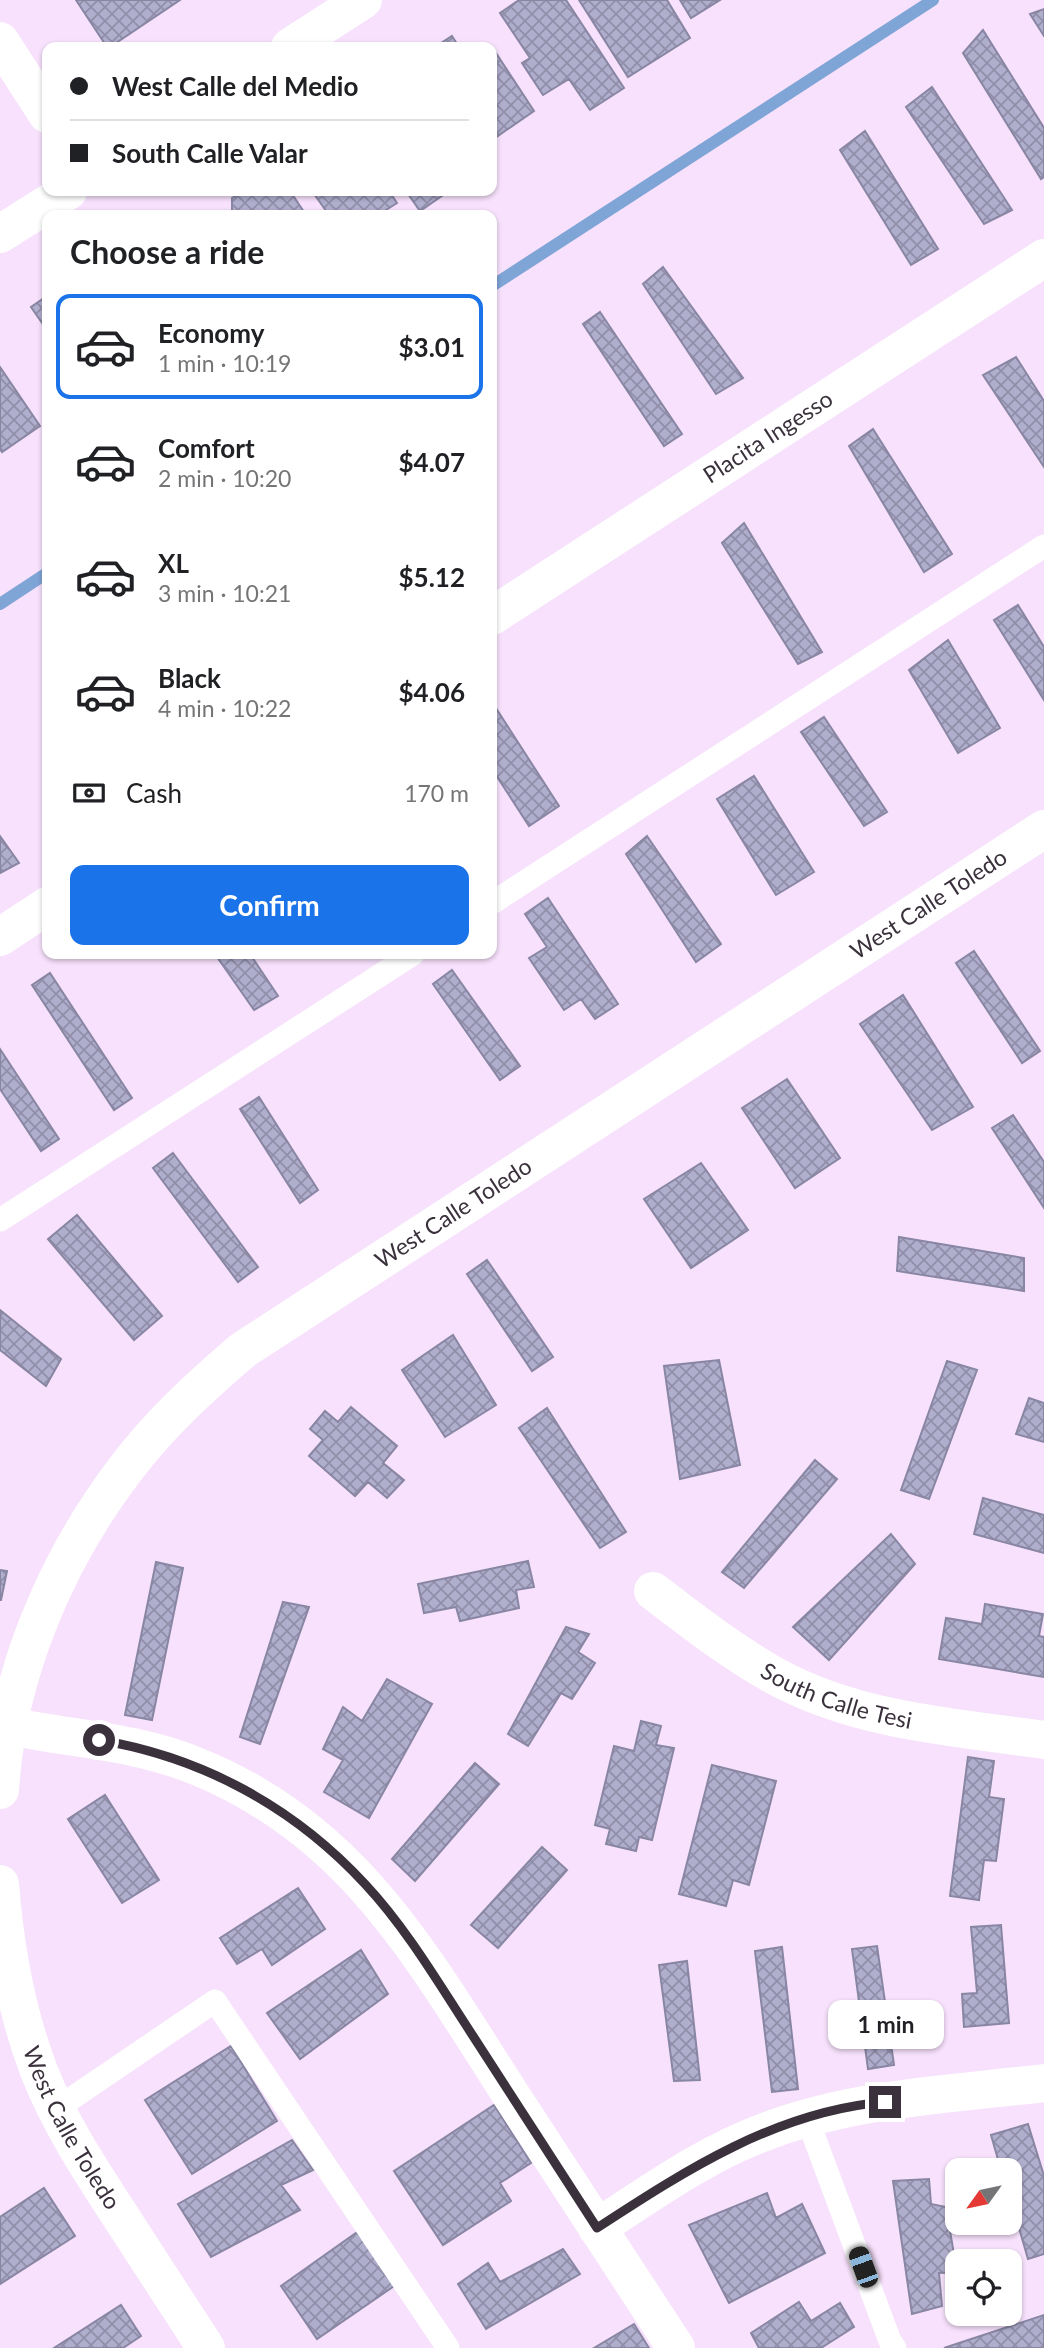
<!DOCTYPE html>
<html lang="en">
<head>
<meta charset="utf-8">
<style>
	:root { --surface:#fff; --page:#f2f2f2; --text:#202124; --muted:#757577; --line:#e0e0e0; --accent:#1a73e8 }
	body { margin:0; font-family:Lato,sans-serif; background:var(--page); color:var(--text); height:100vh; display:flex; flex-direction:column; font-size:26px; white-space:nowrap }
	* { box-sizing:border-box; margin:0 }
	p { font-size:23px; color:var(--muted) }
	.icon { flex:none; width:38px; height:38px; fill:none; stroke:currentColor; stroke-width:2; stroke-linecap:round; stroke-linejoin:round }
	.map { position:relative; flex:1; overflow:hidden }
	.details { position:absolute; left:42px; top:210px; width:455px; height:749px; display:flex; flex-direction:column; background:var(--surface); border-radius:14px; box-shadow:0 2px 5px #0004 }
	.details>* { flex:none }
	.banner { position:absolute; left:42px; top:42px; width:455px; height:154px; border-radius:14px; box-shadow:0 2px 5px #0004; display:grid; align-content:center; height:154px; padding:0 28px; background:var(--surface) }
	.needle { width:46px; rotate:237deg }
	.buttons { position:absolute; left:945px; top:2158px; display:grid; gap:14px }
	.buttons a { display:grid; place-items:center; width:77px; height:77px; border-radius:14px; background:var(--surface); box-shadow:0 2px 5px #0004; font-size:35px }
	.end { position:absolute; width:32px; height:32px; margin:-16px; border:9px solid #3a313c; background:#fff; box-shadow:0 0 0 4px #fff }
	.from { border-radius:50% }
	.bubble { position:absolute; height:49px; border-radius:14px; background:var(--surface); box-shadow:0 2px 5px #0004; font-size:23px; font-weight:700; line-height:49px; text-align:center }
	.car { position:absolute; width:21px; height:42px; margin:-21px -10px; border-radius:9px; box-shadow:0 0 5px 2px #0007; background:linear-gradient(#222 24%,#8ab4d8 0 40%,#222 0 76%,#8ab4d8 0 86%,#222 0) }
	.banner b { display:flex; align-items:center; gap:24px; height:66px; font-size:26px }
	.banner b+b { border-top:2px solid var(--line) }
	.banner i { width:18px; height:18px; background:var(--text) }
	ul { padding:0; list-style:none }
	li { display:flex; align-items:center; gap:21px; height:105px; margin:0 14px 10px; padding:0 14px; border:4px solid transparent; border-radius:14px }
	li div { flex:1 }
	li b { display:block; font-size:26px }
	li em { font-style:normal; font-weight:700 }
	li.selected { border-color:var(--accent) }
	li>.icon { width:63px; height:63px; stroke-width:1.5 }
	h2 { padding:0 28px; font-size:32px; line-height:84px }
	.pay { display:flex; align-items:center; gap:18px; height:77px; padding:0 28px; font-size:26px }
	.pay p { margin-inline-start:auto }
	.button { display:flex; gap:14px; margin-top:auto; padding:14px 28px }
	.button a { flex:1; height:80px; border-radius:14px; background:var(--accent); color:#fff; font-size:28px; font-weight:700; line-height:80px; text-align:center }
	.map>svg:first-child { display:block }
</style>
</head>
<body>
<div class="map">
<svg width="1044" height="2348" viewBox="0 0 1044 2348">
	<defs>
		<pattern id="building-cross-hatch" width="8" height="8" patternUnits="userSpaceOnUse" patternTransform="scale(1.75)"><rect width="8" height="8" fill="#b0aecd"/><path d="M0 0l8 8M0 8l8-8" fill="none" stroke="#908ea8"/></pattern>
	</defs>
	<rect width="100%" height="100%" fill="#f7e1fc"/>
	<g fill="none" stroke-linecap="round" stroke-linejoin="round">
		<!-- stream -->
		<path stroke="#7fa4d6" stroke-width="12" d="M492,286L933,0
			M0,604L47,573"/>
	</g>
	<!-- building -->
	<path fill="url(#building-cross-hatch)" stroke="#8886a3" stroke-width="2" d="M76,0H180L110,47H107Z
		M519,0H566L624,88L590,110L569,79L543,95L522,63L530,58L500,13Z
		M579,0H667L690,38L628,77Z
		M680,0H720L691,18Z
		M1044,9V36L1030,14Z
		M983,30L1044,128V177L1041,179L963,53Z
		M452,36L459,47H435Z
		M496,53L534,111L492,140V55Z
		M932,87L1012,210L984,224L906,107Z
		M865,131L938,249L911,265L840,150Z
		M244,191H290L306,215H234L232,212V198Z
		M312,191H389L397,203L378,215H329Z
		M406,191H449L420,211Z
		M663,267L743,378L716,394L643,284Z
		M47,296V330L31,307Z
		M600,312L682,434L664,446L583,324Z
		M1016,357L1044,401V467L983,375Z
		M0,367L40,426L2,452L0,449Z
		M873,429L952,554L924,572L849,446Z
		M744,523L822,652L798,664L722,543Z
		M1018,605L1044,647V700L994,620Z
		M948,640L1000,728L958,753L909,670Z
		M492,702L559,806L529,826L492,769Z
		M824,717L887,812L864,826L801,732Z
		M754,776L814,872L776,895L717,799Z
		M0,836L19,863L0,873Z
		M647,836L721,944L696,962L626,854Z
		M548,898L618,1004L595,1019L581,999L564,1010L529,958L547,947L525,914Z
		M974,951L1040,1051L1022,1063L956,963Z
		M215,954H250L278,996L254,1010Z
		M452,970L520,1066L500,1080L433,984Z
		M50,973L132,1098L114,1110L32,985Z
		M903,995L973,1107L932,1130L860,1024Z
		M0,1049L59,1139L41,1151L0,1089Z
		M787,1079L840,1158L795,1188L742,1108Z
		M259,1097L318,1190L300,1203L240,1109Z
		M1013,1115L1044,1162V1208L992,1128Z
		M173,1153L258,1267L238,1282L153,1168Z
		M701,1163L748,1230L691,1268L644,1199Z
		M77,1215L162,1316L134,1340L48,1239Z
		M899,1237L1024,1258V1291L897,1271Z
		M487,1260L553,1357L532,1371L467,1274Z
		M0,1310L61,1359L46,1386L0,1350Z
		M453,1335L496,1405L445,1437L402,1370Z
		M719,1360L740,1465L680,1479L664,1366Z
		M947,1361L977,1370L929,1499L901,1490Z
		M1029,1398L1044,1403V1442L1016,1434Z
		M351,1407L397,1446L383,1463L404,1480L387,1498L368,1482L355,1496L309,1456L323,1440L310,1429L325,1411L338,1422Z
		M547,1408L626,1532L600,1548L519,1428Z
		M815,1460L837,1479L744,1588L722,1572Z
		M983,1498L1044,1515V1553L974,1534Z
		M891,1534L915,1564L829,1660L793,1627Z
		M528,1561L534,1587L516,1590L519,1608L460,1621L456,1607L424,1613L418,1584Z
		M156,1562L183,1568L152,1720L125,1715Z
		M0,1570L7,1571L1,1600H0Z
		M283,1602L309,1607L260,1744L240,1737Z
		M985,1604L1043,1614L1039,1636L1044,1637V1677L939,1659L946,1618L982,1624Z
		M566,1627L589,1634L578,1652L595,1663L572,1699L561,1693L528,1746L508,1734Z
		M387,1679L432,1704L369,1818L324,1792L343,1760L323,1749L343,1707L362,1721Z
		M641,1721L661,1726L656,1745L674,1748L652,1840L639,1837L636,1851L606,1844L610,1829L595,1825L614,1746L634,1751Z
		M968,1757L994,1761L989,1797L1004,1799L996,1861L984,1860L979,1900L950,1896Z
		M475,1763L499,1784L415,1881L392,1859Z
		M712,1765L776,1781L749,1885L733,1880L726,1906L679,1894Z
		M105,1795L159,1880L122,1903L68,1819Z
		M542,1847L567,1870L498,1948L471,1925Z
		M298,1888L325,1929L272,1965L262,1949L237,1964L220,1938Z
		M1001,1925L1009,2023L964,2027L962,1994L977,1993L971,1927Z
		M877,1946L894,2065L868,2069L852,1949Z
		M782,1947L798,2089L772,2092L755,1951Z
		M361,1950L388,1994L300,2059L267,2013Z
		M687,1961L700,2080L674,2081L659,1965Z
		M231,2046L277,2121L192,2174L145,2100Z
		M494,2105L531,2163L500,2183L511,2201L443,2245L394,2171Z
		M1028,2124L1044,2176V2254L1028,2259L1010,2197V2170H1001L991,2135Z
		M292,2140L313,2170L281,2185L300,2210L211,2257L178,2204Z
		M929,2179L931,2204L946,2207L957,2272L939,2273L942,2306L912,2314L893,2181Z
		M44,2188L75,2236L0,2284V2217Z
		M767,2193L776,2218L802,2204L825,2253L729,2303L689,2225Z
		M363,2228L400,2282L317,2339L281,2286Z
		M563,2249L580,2274L486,2329L458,2284L488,2263L500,2282Z
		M799,2302L811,2321L840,2303L854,2327L821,2348H759L751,2333Z
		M121,2305L141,2336L123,2348H54Z
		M1044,2315V2348H944Z
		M634,2324L649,2348H594Z"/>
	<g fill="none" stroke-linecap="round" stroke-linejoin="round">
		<!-- service -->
		<path stroke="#fff" stroke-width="23" d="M492,903L1044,546
			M0,1220L413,954
			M56,2109L215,2001L448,2348
			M807,2118L890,2341L895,2348"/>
		<!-- minor -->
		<g stroke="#fff" stroke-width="38">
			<path d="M0,41L47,114"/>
			<path d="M290,47L363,0"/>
			<path d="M0,234L68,191"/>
			<path id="s1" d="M492,616L1044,258"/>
			<path d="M0,937L47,906"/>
			<path id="s2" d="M653,1591C692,1621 732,1652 775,1676C857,1721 953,1727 1044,1740"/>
			<path d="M0,1724C65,1739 133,1740 196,1766C355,1830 423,1959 511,2095C566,2180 621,2264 676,2348"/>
			<path id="s3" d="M0,1790C7,1676 55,1562 124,1471C158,1425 200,1387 243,1350L1044,829"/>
			<path id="s4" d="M0,1884C5,1948 16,2011 39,2071C59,2122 89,2168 119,2214C148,2259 177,2303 206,2348"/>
			<path d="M597,2228C652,2192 708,2152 770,2130C857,2098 952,2094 1044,2083"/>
		</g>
	</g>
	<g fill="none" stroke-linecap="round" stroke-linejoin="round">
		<!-- route -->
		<path stroke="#3a313c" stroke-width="9" d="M99,1740C202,1757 294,1807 365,1884C407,1929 439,1984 473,2036C514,2100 556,2164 597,2228C686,2170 777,2111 885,2102"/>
	</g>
	<g text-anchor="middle" stroke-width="7" stroke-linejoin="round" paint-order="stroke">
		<!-- street labels -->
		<g font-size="23" fill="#3a313c" stroke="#fff">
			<text dy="8" stroke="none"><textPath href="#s1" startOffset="329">Placita Ingesso</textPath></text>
			<text dy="8" stroke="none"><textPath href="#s3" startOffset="1335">West Calle Toledo</textPath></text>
			<text dy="8" stroke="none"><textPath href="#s3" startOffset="768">West Calle Toledo</textPath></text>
			<text dy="8" stroke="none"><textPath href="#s2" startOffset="214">South Calle Tesi</textPath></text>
			<text dy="8" stroke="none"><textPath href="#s4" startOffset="257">West Calle Toledo</textPath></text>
		</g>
	</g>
</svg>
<div class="buttons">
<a><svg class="needle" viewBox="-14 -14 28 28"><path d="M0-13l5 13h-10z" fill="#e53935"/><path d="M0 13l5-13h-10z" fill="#757577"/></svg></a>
<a><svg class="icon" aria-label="locate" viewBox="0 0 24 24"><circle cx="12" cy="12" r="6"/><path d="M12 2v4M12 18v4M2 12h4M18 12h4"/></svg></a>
</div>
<i class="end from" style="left:99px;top:1740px"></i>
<i class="end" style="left:885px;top:2102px"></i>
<div class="bubble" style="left:828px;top:2000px;width:116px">1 min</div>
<i class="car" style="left:863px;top:2267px;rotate:340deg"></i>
<div class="banner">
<b><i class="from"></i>West Calle del Medio</b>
<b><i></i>South Calle Valar</b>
</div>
<section class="details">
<h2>Choose a ride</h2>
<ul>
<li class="selected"><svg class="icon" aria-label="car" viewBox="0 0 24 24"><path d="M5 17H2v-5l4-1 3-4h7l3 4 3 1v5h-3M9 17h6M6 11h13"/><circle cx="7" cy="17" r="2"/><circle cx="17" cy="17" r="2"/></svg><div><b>Economy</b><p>1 min · 10:19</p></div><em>$3.01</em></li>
<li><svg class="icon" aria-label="car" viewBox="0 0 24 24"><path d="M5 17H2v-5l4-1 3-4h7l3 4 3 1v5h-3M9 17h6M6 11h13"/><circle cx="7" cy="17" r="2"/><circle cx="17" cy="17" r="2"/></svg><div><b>Comfort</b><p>2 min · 10:20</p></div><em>$4.07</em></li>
<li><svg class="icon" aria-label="car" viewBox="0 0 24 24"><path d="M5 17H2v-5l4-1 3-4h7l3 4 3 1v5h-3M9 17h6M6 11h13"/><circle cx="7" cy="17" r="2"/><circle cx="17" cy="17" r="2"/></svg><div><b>XL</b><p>3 min · 10:21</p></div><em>$5.12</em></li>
<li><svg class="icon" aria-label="car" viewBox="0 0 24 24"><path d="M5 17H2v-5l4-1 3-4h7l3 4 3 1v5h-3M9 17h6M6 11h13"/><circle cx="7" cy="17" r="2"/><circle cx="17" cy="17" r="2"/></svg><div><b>Black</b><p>4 min · 10:22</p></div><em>$4.06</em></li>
</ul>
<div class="pay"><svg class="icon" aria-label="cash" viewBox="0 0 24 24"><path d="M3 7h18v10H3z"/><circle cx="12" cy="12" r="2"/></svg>Cash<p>170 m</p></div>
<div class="button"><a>Confirm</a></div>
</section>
</div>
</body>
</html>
